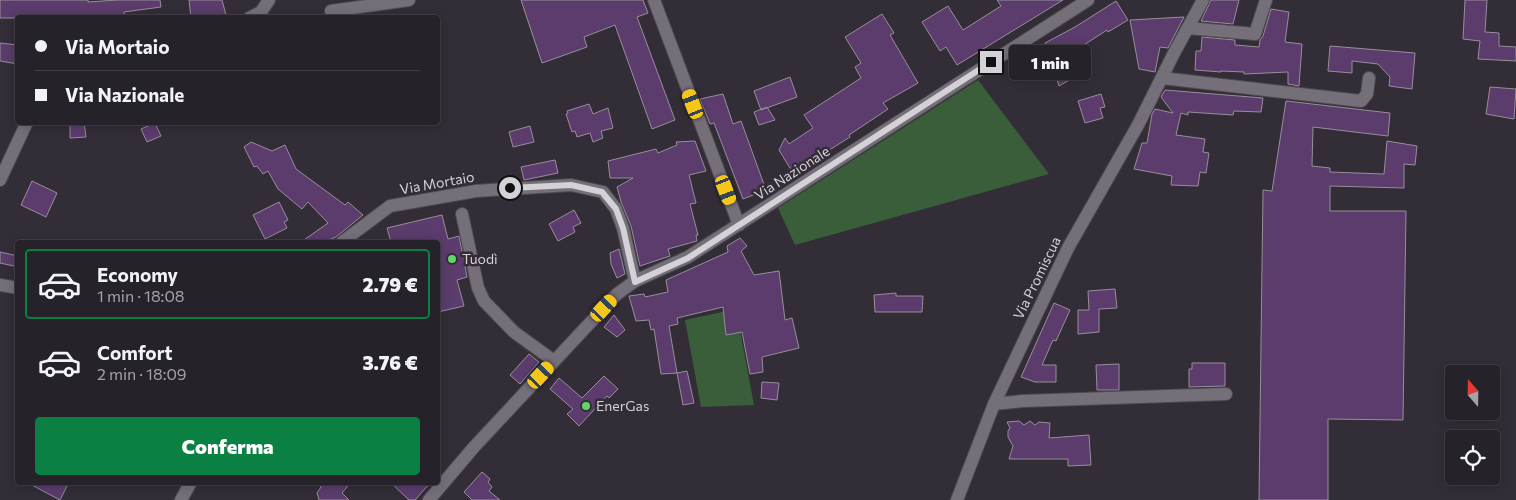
<!DOCTYPE html>
<html lang="it">
<head>
<meta charset="utf-8">
<style>
	:root { --surface:#262229; --page:#2e2a31; --text:#f1f3f6; --muted:#a4a4a8; --line:#423f46; --accent:#0b8043 }
	body { margin:0; font-family:Commissioner,sans-serif; background:var(--page); color:var(--text); height:100vh; display:flex; flex-direction:column; font-size:19px; white-space:nowrap }
	* { box-sizing:border-box; margin:0 }
	p { font-size:16px; color:var(--muted) }
	.icon { flex:none; width:28px; height:28px; fill:none; stroke:currentColor; stroke-width:2; stroke-linecap:round; stroke-linejoin:round }
	.map { position:relative; flex:1; overflow:hidden }
	.sheet { position:absolute; left:15px; top:240px; width:425px; height:245px; display:flex; flex-direction:column; background:var(--surface); border-radius:5px; box-shadow:0 2px 12px #0003,0 0 0 1px var(--line) }
	.sheet>* { flex:none }
	.hud { position:absolute; left:15px; top:15px; width:425px; height:110px; border-radius:5px; box-shadow:0 2px 12px #0003,0 0 0 1px var(--line); display:grid; align-content:center; height:110px; padding:0 20px; background:var(--surface) }
	.needle { width:32px; rotate:340deg }
	.tools { position:absolute; left:1445px; top:365px; display:grid; gap:10px }
	.tools a { display:grid; place-items:center; width:55px; height:55px; border-radius:5px; background:var(--surface); box-shadow:0 2px 12px #0003,0 0 0 1px var(--line); font-size:25px }
	.end { position:absolute; width:22px; height:22px; margin:-11px; border:6px solid #d4d1d7; background:#111; box-shadow:0 0 0 2px #111 }
	.from { border-radius:50% }
	.bubble { position:absolute; height:35px; border-radius:5px; background:var(--surface); box-shadow:0 2px 12px #0003,0 0 0 1px var(--line); font-size:16px; font-weight:800; line-height:35px; text-align:center }
	.car { position:absolute; width:15px; height:30px; margin:-15px -8px; border-radius:6px; box-shadow:0 0 4px 1px #0007; background:linear-gradient(#f5c518 24%,#345 0 40%,#f5c518 0 76%,#345 0 86%,#f5c518 0) }
	.hud b { display:flex; align-items:center; gap:18px; height:48px; font-size:19px }
	.hud b+b { border-top:1px solid var(--line) }
	.hud i { width:12px; height:12px; background:var(--text) }
	ul { padding:9px 0 0; list-style:none }
	li { display:flex; align-items:center; gap:15px; height:70px; margin:0 10px 8px; padding:0 10px; border:2px solid transparent; border-radius:5px }
	li div { flex:1 }
	li b { display:block; font-size:19px }
	li em { font-style:normal; font-weight:800 }
	li.selected { border-color:var(--accent) }
	li>.icon { width:45px; height:45px; stroke-width:1.5 }
	.cta { display:flex; gap:10px; margin-top:auto; padding:10px 20px }
	.cta a { flex:1; height:58px; border-radius:5px; background:var(--accent); color:#fff; font-size:20px; font-weight:800; line-height:58px; text-align:center }
	.map>svg:first-child { display:block }
</style>
</head>
<body>
<div class="map">
<svg width="1516" height="500" viewBox="0 0 1516 500">
	<rect width="100%" height="100%" fill="#332d37"/>
	<!-- green -->
	<path fill="#3a5d3a" d="M978,80L1049,174L795,245L778,208Z
		M736,309L754,405L701,407L685,320Z"/>
	<!-- building -->
	<path fill="#5b3c6d" stroke="#968f9a" d="M0,0H88V2L117,0H160L161,7L124,12L125,18H0Z
		M189,0H222L226,15L212,18H191Z
		M521,0H643L648,13L637,17L675,120L652,129L615,25L584,37L587,47L542,63Z
		M997,0H1063L957,65L946,47L940,51L922,22L948,6L963,30L1001,6Z
		M1211,0H1239L1233,24L1201,21Z
		M1465,0H1487L1485,32L1499,33V46L1516,47V61L1478,59L1480,41L1463,39Z
		M1116,1L1128,20L1108,32L1107,30L1067,56L1080,74L1059,86L1045,43L1075,27Z
		M1271,9L1289,12L1285,42L1302,44L1299,86L1288,84V72L1244,74V72L1221,71V72L1195,70L1196,51H1201L1202,37L1235,40V45L1259,47L1260,40L1263,36Z
		M882,14L894,33L890,35L918,83L883,103L888,109L849,135L850,137L793,173L779,150L785,138L789,144L813,128L804,115L861,78L855,67L861,63L845,37Z
		M1184,17L1168,48L1160,47L1155,72L1139,69L1130,20Z
		M0,43L18,45V64L0,61Z
		M1330,46L1415,53L1412,89L1389,86L1390,77L1378,64L1352,61V73L1328,71Z
		M790,77L797,97L761,110L754,91Z
		M1490,87L1516,89L1514,119L1486,114Z
		M1165,90L1263,98L1261,112L1234,111L1233,115L1188,112V115L1181,113L1176,135L1205,139L1203,152L1209,153L1206,173L1200,172L1198,186L1171,185L1172,176L1134,169L1142,143H1147L1152,114L1155,109L1173,113L1161,97Z
		M723,94L733,124L741,121L766,190L743,199L714,123L710,124L700,99Z
		M1101,94L1105,107L1100,108L1103,118L1085,123L1078,101Z
		M1286,101L1390,113L1388,136L1313,127L1312,166L1330,168V172L1384,174L1387,141L1417,146L1415,165L1404,164V188L1330,186V211H1406L1403,420L1328,419V500H1259L1263,190L1272,191Z
		M589,104L593,114L608,108L613,128L601,131L603,138L593,142L590,133L577,137L575,131L572,132L566,114L568,113L567,111Z
		M767,107L775,120L759,125L754,112Z
		M70,122H84L86,137L70,138Z
		M155,123L161,136L147,142L141,129Z
		M530,126L534,142L513,147L509,132Z
		M695,141L706,171L689,175L696,203L690,204L698,235H696L697,241L668,249L670,256L640,266L631,226L621,202L617,187L633,178H610L608,161L656,149L658,153L677,145L676,142Z
		M251,142L272,151L285,145L296,169L345,205L348,202L363,215L336,237L324,242H301L328,223L308,202L302,209L278,189L268,171L263,174L257,166L254,167L244,147Z
		M555,160L558,173L524,180L521,167Z
		M32,181L57,193L46,217L21,205Z
		M279,202L288,220L284,222L287,228L265,239L253,215Z
		M574,210L581,223L573,227L575,232L558,241L549,224Z
		M442,215L448,239L459,236L467,277L457,280L464,306L438,312V242H391L387,228Z
		M740,238L747,246L741,251L754,275L779,271L785,320L792,318L799,348L762,357L763,372L750,374L742,332L726,335L723,307L677,318L678,324L669,326L677,373L661,374L654,329L651,330L649,320L636,321L629,296L644,294L645,297L668,292L666,280L728,252L727,246Z
		M619,249L625,274L617,278L611,264L610,253Z
		M0,252L18,256V267L0,263Z
		M1115,289L1117,308L1099,309V332L1078,334V310H1089L1088,291Z
		M896,293V296H923L922,312H875L874,295Z
		M1054,303L1070,310L1056,341L1053,340L1042,365H1056V382H1035L1021,377Z
		M614,315L625,330L617,337L604,327Z
		M529,354L539,362L520,384L510,375Z
		M1192,363H1225V386L1189,387V369H1192Z
		M1119,364V390H1097L1096,365Z
		M687,371L694,403L683,405L677,373Z
		M604,376L618,389L609,398L607,396L579,426L567,414L573,409L550,389L559,378L582,398Z
		M762,382L779,383L777,400L761,398Z
		M1019,421L1024,425L1030,421L1035,425L1039,422L1050,423L1049,438L1089,435L1091,465L1068,466V459H1009L1013,446L1008,437V431L1010,428L1007,422Z
		M482,472L490,479L488,482L492,487L489,491L500,500H472L464,492Z
		M26,482H69L60,500Z
		M319,482H351L342,493L349,500H319L317,493L321,487Z
		M390,482H431L415,500H409Z"/>
	<g fill="none" stroke-linecap="round" stroke-linejoin="round">
		<defs>
			<path id="minor" d="M654,0L739,225
				M331,11L409,0
				M249,18L261,12L269,0
				M1188,28L1255,34L1266,0
				M1162,78L1361,101L1367,94L1369,78
				M0,180L27,122
				M462,214L478,288L484,301L514,332L554,361
				M342,242L390,206L476,191L571,185L603,192L616,209L623,228L635,281
				M0,285L18,288
				M994,404L1022,401L1226,394
				M181,500L191,482
				M429,500L474,447L617,294L635,281L688,257L1088,0
				M957,500L994,404L1068,248L1138,125L1174,53L1203,0"/>
		</defs>
		<!-- minor casing -->
		<use href="#minor" stroke="#4f4a52" stroke-width="14"/>
		<!-- minor -->
		<use href="#minor" stroke="#756f7a" stroke-width="12"/>
	</g>
	<g fill="none" stroke-linecap="round" stroke-linejoin="round">
		<!-- route -->
		<path stroke="#d4d1d7" stroke-width="6" d="M510,188L571,185L602,192L616,209L623,228L635,282L688,258L991,62"/>
	</g>
	<!-- markers -->
	<g fill="#65d467" stroke="#332d37" stroke-width="2">
		<circle cx="452" cy="259" r="5"/>
		<circle cx="586" cy="406" r="5"/>
	</g>
	<g text-anchor="middle" stroke-width="5" stroke-linejoin="round" paint-order="stroke">
		<!-- street labels -->
		<g font-size="14" fill="#d4d1d7" stroke="#332d37">
			<text transform="translate(792 173) rotate(-33)" y="5">Via Nazionale</text>
			<text transform="translate(437 183) rotate(-10)" y="5">Via Mortaio</text>
			<text transform="translate(1037 278) rotate(-64)" y="5">Via Promiscua</text>
		</g>
		<!-- poi labels -->
		<g font-size="14" fill="#d4d1d7" stroke="#332d37" text-anchor="start">
			<text x="462" y="264">Tuodì</text>
			<text x="596" y="411">EnerGas</text>
		</g>
	</g>
</svg>
<div class="tools">
<a><svg class="needle" viewBox="-14 -14 28 28"><path d="M0-13l5 13h-10z" fill="#e53935"/><path d="M0 13l5-13h-10z" fill="#a4a4a8"/></svg></a>
<a><svg class="icon" aria-label="locate" viewBox="0 0 24 24"><circle cx="12" cy="12" r="6"/><path d="M12 2v4M12 18v4M2 12h4M18 12h4"/></svg></a>
</div>
<i class="end from" style="left:510px;top:188px"></i>
<i class="end" style="left:991px;top:62px"></i>
<div class="bubble" style="left:1009px;top:45px;width:82px">1 min</div>
<i class="car" style="left:693px;top:104px;rotate:339deg"></i>
<i class="car" style="left:726px;top:190px;rotate:159deg"></i>
<i class="car" style="left:604px;top:308px;rotate:43deg"></i>
<i class="car" style="left:541px;top:375px;rotate:43deg"></i>
<div class="hud">
<b><i class="from"></i>Via Mortaio</b>
<b><i></i>Via Nazionale</b>
</div>
<section class="sheet">
<ul>
<li class="selected"><svg class="icon" aria-label="car" viewBox="0 0 24 24"><path d="M5 17H2v-5l4-1 3-4h7l3 4 3 1v5h-3M9 17h6M6 11h13"/><circle cx="7" cy="17" r="2"/><circle cx="17" cy="17" r="2"/></svg><div><b>Economy</b><p>1 min · 18:08</p></div><em>2.79 €</em></li>
<li><svg class="icon" aria-label="car" viewBox="0 0 24 24"><path d="M5 17H2v-5l4-1 3-4h7l3 4 3 1v5h-3M9 17h6M6 11h13"/><circle cx="7" cy="17" r="2"/><circle cx="17" cy="17" r="2"/></svg><div><b>Comfort</b><p>2 min · 18:09</p></div><em>3.76 €</em></li>
</ul>
<div class="cta"><a>Conferma</a></div>
</section>
</div>
</body>
</html>
